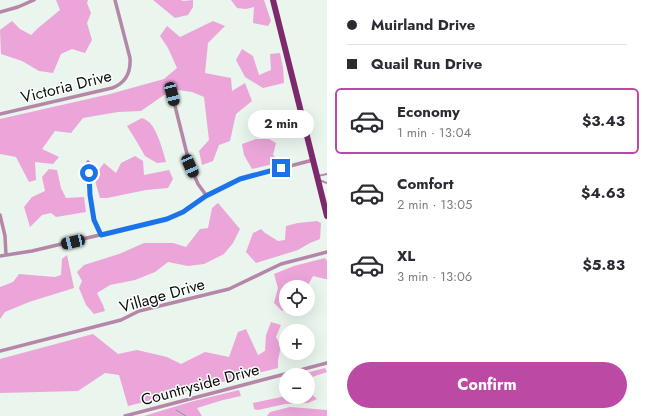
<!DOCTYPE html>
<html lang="en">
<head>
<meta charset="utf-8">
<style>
	:root { --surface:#fff; --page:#f2f2f3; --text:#2b2b33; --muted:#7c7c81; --line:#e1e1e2; --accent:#bc4aa5 }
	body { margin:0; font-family:Jost,sans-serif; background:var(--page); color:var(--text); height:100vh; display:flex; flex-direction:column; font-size:15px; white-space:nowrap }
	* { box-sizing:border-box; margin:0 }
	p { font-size:13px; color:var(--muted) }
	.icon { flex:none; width:22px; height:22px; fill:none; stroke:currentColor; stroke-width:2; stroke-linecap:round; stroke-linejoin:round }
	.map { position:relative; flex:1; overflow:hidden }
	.side { display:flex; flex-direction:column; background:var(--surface); width:320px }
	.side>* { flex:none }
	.banner { display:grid; align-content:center; height:88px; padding:0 20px; background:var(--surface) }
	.tools { position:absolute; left:279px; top:280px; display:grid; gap:8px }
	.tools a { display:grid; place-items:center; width:36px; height:36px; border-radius:50%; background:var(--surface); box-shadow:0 4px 16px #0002; font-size:20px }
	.end { position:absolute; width:18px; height:18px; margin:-9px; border:5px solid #1a73e8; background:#fff; box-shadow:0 0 0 2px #fff }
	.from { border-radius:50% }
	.bubble { position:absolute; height:28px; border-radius:14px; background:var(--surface); box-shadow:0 4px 16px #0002; font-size:13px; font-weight:700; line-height:28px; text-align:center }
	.car { position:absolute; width:12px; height:24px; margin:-12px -6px; border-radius:5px; box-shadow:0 0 3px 1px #0007; background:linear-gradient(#222 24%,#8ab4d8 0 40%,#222 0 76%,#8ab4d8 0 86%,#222 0) }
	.banner b { display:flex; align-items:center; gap:14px; height:38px; font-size:15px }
	.banner b+b { border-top:1px solid var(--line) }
	.banner i { width:10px; height:10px; background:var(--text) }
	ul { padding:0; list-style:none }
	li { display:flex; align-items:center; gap:12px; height:66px; margin:0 8px 6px; padding:0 12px; border:2px solid transparent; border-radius:6px }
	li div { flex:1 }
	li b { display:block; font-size:15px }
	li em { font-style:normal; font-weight:700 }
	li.selected { border-color:var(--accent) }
	li>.icon { width:36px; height:36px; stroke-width:1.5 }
	.primary-button { display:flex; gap:8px; margin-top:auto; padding:8px 20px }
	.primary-button a { flex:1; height:46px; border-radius:24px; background:var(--accent); color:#fff; font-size:16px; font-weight:700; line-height:46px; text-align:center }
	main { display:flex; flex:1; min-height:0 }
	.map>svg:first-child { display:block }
</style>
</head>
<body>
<main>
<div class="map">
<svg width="327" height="416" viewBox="0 0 327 416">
	<rect width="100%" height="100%" fill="#e9f5ed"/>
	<!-- forest -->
	<path fill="#eba5d9" d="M56,0H88L87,3L91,13L87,23L92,40L85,53L72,49L61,54L53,73L39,71L22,61L1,54L0,30L12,21L20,29L31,35L38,28L60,10Z
		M153,0H181L183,1L193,0V7L188,15L175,18Z
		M231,0H264L271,21L268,26L253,23L254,7L246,9L237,8Z
		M213,21L225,26L208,43L205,73L231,78L232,91L245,83L252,101L236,114L230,141L219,145L213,161L202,165L199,151L209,140L204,97L192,92L178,90L164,95L141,111L118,112L83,118L71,133L55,131L42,149L59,157L53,164L35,162L36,180L29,182L16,157L0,154V119L110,94L164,79L177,68L168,48L160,36L167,26L180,37Z
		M242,49L253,56L259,75L271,70L270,54L280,53L283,68L284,83L263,88L245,77L236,60Z
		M142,118C145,119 148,121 150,123C158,132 163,151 166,162L157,163L145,156L137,142L127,126Z
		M256,139H269L276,143L273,155L282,162L252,169L244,155L242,144Z
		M135,156L143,161L144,175L169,170L173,179L168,188L146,190L107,198H100L94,177L104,163L116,173L121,163Z
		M49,169L57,170L61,188L66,198L84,197L86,212L56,217L51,213L42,215L30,227L24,207L32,197L45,191L42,177Z
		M218,203L240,229L233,243L224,254L204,264L188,266L168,262L155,272L135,280L110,285L97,293L103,305L105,311L94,314L86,305L79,288L82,281L77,272L84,265L119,254L144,243H173L186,247L200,229L208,228L212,208Z
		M317,221L321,223L320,239L310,243L298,250L256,263L246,252L253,233L261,229L265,233L278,241L285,240L286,226L298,223Z
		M67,255L74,288L29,302L5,312L0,319V287L13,282L19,274L55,277L61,275L62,259Z
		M325,258L327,261V279H325L313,276L307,287H286V309L282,311L274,303L278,288L274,274L294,266Z
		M271,322L281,325L276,337L281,346L278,360V368L128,406L119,375L105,373L78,391L0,393V359L93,334L118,354L137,350L167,357L181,364L205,352L229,357L238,332L246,329L258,355L265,351L266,335Z
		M325,368L327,372L309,378L311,383L308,391L317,399L308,403L285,404L258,410L254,409L253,403L286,396V397H308V375H298Z
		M239,390L241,396L223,400L197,408L202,416H144L190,402Z
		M290,407L327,410V416H267L270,412Z"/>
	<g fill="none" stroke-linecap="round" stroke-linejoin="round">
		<!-- stream -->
		<path stroke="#61b385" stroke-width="1" d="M176,410L186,416"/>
		<!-- lane -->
		<path stroke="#b686a9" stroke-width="2" d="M318,176L327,174
			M319,180L327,183"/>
		<!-- street -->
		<path stroke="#b686a9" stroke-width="3.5" d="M0,12L18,7L34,0
			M172,94L190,166L198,184L206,195
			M0,114L112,88C126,83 131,73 130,58L115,0
			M88,162L90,195L94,220L101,235
			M0,215L5,236L6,255
			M0,256L32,251L167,219L183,212L206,195L240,179L313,160
			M0,351L121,320L139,311L229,289L281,264L327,252
			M125,416L327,363"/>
		<!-- primary -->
		<path stroke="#7d296c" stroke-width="6" d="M273,0L327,216"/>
	</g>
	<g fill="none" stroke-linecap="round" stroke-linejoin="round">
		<!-- route -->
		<path stroke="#1a73e8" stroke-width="5" d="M89,173L90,195L94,220L101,235L167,219L183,212L206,196L240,179L281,168"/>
	</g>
	<g text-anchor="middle" stroke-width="3" stroke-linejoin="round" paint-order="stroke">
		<!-- street labels -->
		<g font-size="16" fill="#0a0e0c" stroke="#fdfffd">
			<text transform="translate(66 86) rotate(-14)" y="6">Victoria Drive</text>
			<text transform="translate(162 295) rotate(-16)" y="6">Village Drive</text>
			<text transform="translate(200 384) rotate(-15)" y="6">Countryside Drive</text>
		</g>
	</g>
</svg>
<div class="tools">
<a><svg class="icon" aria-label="locate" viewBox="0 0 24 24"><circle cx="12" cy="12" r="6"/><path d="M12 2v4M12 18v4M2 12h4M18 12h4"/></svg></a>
<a>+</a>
<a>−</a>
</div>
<i class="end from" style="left:89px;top:173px"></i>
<i class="end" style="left:281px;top:168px"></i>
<div class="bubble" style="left:248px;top:110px;width:66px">2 min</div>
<i class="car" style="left:172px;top:94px;rotate:166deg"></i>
<i class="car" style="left:190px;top:166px;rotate:156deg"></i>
<i class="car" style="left:73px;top:242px;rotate:257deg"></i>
</div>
<section class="side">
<div class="banner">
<b><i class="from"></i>Muirland Drive</b>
<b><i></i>Quail Run Drive</b>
</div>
<ul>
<li class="selected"><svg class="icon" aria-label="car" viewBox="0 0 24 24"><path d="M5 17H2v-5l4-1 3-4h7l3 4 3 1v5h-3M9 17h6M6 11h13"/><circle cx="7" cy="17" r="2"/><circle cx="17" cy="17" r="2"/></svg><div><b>Economy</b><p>1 min · 13:04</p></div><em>$3.43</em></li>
<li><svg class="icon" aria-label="car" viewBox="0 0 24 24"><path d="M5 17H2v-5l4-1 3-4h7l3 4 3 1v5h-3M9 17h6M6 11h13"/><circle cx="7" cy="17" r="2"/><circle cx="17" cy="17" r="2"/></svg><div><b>Comfort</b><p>2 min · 13:05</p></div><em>$4.63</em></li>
<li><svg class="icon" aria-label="car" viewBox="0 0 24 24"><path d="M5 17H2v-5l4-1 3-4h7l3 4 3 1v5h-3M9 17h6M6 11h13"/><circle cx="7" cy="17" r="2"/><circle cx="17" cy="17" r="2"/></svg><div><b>XL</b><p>3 min · 13:06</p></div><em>$5.83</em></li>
</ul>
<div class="primary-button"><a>Confirm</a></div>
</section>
</main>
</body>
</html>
